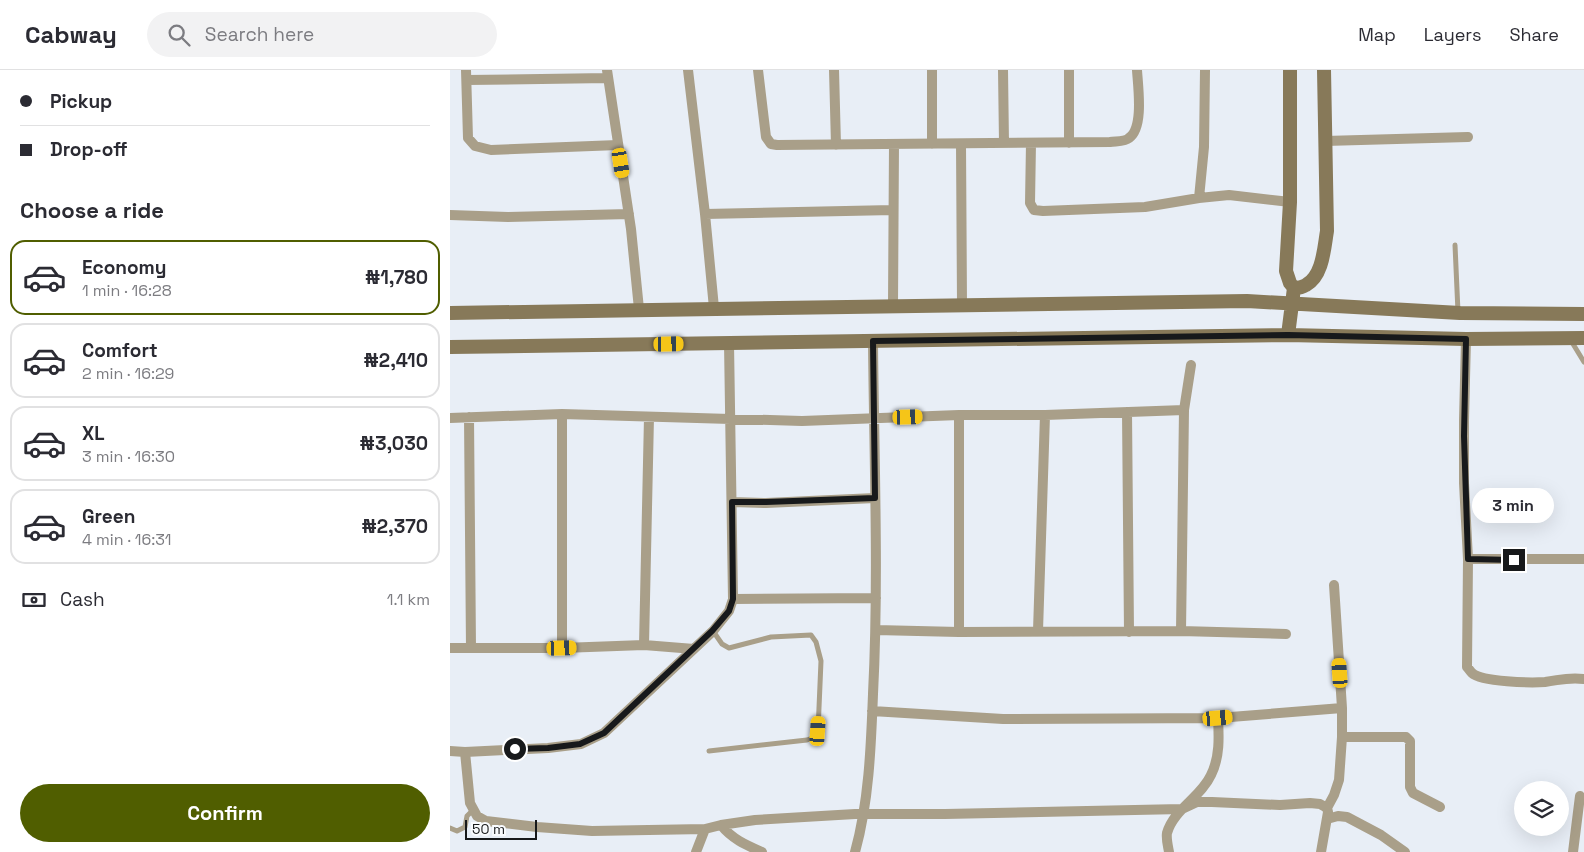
<!DOCTYPE html>
<html lang="en">
<head>
<meta charset="utf-8">
<style>
	:root { --surface:#fff; --page:#f2f2f3; --text:#2b2b33; --muted:#7c7c81; --line:#e1e1e2; --accent:#505e00 }
	body { margin:0; font-family:"Space Grotesk",sans-serif; background:var(--page); color:var(--text); height:100vh; display:flex; flex-direction:column; font-size:19px; white-space:nowrap }
	* { box-sizing:border-box; margin:0 }
	p { font-size:16px; color:var(--muted) }
	.icon { flex:none; width:28px; height:28px; fill:none; stroke:currentColor; stroke-width:2; stroke-linecap:round; stroke-linejoin:round }
	.map { position:relative; flex:1; overflow:hidden }
	.drawer { display:flex; flex-direction:column; background:var(--surface); width:450px }
	.drawer>* { flex:none }
	.guide { display:grid; align-content:center; height:110px; padding:0 20px; background:var(--surface) }
	.controls { position:absolute; left:1064px; top:711px; display:grid; gap:10px }
	.controls a { display:grid; place-items:center; width:55px; height:55px; border-radius:50%; background:var(--surface); box-shadow:0 5px 20px #0002; font-size:25px }
	.scale { position:absolute; left:15px; bottom:12px; width:72px; box-sizing:border-box; padding-left:5px; border:2px solid #17191b; border-top:0; font-size:14px; line-height:18px; white-space:nowrap; color:#17191b; -webkit-text-stroke:4px #f9fbfe; paint-order:stroke }
	.end { position:absolute; width:22px; height:22px; margin:-11px; border:6px solid #17191b; background:#fff; box-shadow:0 0 0 2px #fff }
	.from { border-radius:50% }
	.bubble { position:absolute; height:35px; border-radius:18px; background:var(--surface); box-shadow:0 5px 20px #0002; font-size:16px; font-weight:800; line-height:35px; text-align:center }
	.car { position:absolute; width:15px; height:30px; margin:-15px -8px; border-radius:6px; box-shadow:0 0 4px 1px #0007; background:linear-gradient(#f5c518 24%,#345 0 40%,#f5c518 0 76%,#345 0 86%,#f5c518 0) }
	.guide b { display:flex; align-items:center; gap:18px; height:48px; font-size:19px }
	.guide b+b { border-top:1px solid var(--line) }
	.guide i { width:12px; height:12px; background:var(--text) }
	ul { padding:0; list-style:none }
	li { display:flex; align-items:center; gap:15px; height:75px; margin:0 10px 8px; padding:0 10px; border:2px solid var(--line); border-radius:15px }
	li div { flex:1 }
	li b { display:block; font-size:19px }
	li em { font-style:normal; font-weight:800 }
	li.active { border-color:var(--accent) }
	li>.icon { width:45px; height:45px; stroke-width:1.5 }
	h2 { padding:0 20px; font-size:22px; line-height:60px }
	.pay { display:flex; align-items:center; gap:12px; height:55px; padding:0 20px; font-size:19px }
	.pay p { margin-inline-start:auto }
	.primary-button { display:flex; gap:10px; margin-top:auto; padding:10px 20px }
	.primary-button a { flex:1; height:58px; border-radius:30px; background:var(--accent); color:#fff; font-size:20px; font-weight:800; line-height:58px; text-align:center }
	header { display:flex; align-items:center; gap:30px; box-sizing:border-box; height:70px; padding:0 25px; background:var(--surface); border-bottom:1px solid var(--line) }
	header strong { font-size:24px }
	nav { display:flex; gap:28px; margin-inline-start:auto; font-size:18px }
	.search { width:350px; height:45px; background:var(--page); display:flex; align-items:center; gap:12px; box-sizing:border-box; padding:0 18px; border-radius:28px; color:var(--muted); font-size:19px }
	main { display:flex; flex:1; min-height:0 }
	.map>svg:first-child { display:block }
</style>
</head>
<body>
<header>
<strong>Cabway</strong>
<div class="search"><svg class="icon" aria-label="search" viewBox="0 0 24 24"><circle cx="10" cy="10" r="6"/><path d="M15 15l6 6"/></svg>Search here</div>
<nav><a>Map</a><a>Layers</a><a>Share</a></nav>
</header>
<main>
<section class="drawer">
<div class="guide">
<b><i class="from"></i>Pickup</b>
<b><i></i>Drop-off</b>
</div>
<h2>Choose a ride</h2>
<ul>
<li class="active"><svg class="icon" aria-label="car" viewBox="0 0 24 24"><path d="M5 17H2v-5l4-1 3-4h7l3 4 3 1v5h-3M9 17h6M6 11h13"/><circle cx="7" cy="17" r="2"/><circle cx="17" cy="17" r="2"/></svg><div><b>Economy</b><p>1 min · 16:28</p></div><em>₦1,780</em></li>
<li><svg class="icon" aria-label="car" viewBox="0 0 24 24"><path d="M5 17H2v-5l4-1 3-4h7l3 4 3 1v5h-3M9 17h6M6 11h13"/><circle cx="7" cy="17" r="2"/><circle cx="17" cy="17" r="2"/></svg><div><b>Comfort</b><p>2 min · 16:29</p></div><em>₦2,410</em></li>
<li><svg class="icon" aria-label="car" viewBox="0 0 24 24"><path d="M5 17H2v-5l4-1 3-4h7l3 4 3 1v5h-3M9 17h6M6 11h13"/><circle cx="7" cy="17" r="2"/><circle cx="17" cy="17" r="2"/></svg><div><b>XL</b><p>3 min · 16:30</p></div><em>₦3,030</em></li>
<li><svg class="icon" aria-label="car" viewBox="0 0 24 24"><path d="M5 17H2v-5l4-1 3-4h7l3 4 3 1v5h-3M9 17h6M6 11h13"/><circle cx="7" cy="17" r="2"/><circle cx="17" cy="17" r="2"/></svg><div><b>Green</b><p>4 min · 16:31</p></div><em>₦2,370</em></li>
</ul>
<div class="pay"><svg class="icon" aria-label="cash" viewBox="0 0 24 24"><path d="M3 7h18v10H3z"/><circle cx="12" cy="12" r="2"/></svg>Cash<p>1.1 km</p></div>
<div class="primary-button"><a>Confirm</a></div>
</section>
<div class="map">
<svg width="1134" height="782" viewBox="0 0 1134 782">
	<rect width="100%" height="100%" fill="#e8eef6"/>
	<g fill="none" stroke-linecap="round" stroke-linejoin="round">
		<!-- lane -->
		<path stroke="#a99f89" stroke-width="5" d="M1005,175L1008,242
			M1120,269L1134,292
			M259,681L357,670L365,667L368,661L371,591L366,572L361,565L321,567L279,578L272,574L263,561
			M0,758L7,761L15,757L17,746L23,740"/>
		<!-- street -->
		<path stroke="#a99f89" stroke-width="10" d="M16,0L18,68L25,76L41,80L168,75
			M157,0L181,159L189,239
			M238,0L255,144L264,238
			M308,0L316,67L321,74L327,75L660,72C666,71 675,72 679,68C694,58 688,17 687,0
			M384,0L386,75
			M482,0V74
			M553,0L554,73
			M17,10L158,8
			M875,71L1018,67
			M581,73L580,133L584,140L593,141L695,137L749,128L779,125L840,132
			M619,73V0
			M511,74L512,234
			M749,128L754,77L755,0
			M255,144L443,140
			M0,145L58,147L179,144
			M443,235L444,74
			M1016,269L1014,350V413L1018,489L1017,597C1019,599 1020,601 1022,603C1032,612 1081,613 1095,612C1111,610 1117,607 1134,609
			M677,342L679,562
			M19,347L21,578
			M0,348L112,344L352,351L509,345H595L734,340
			M282,432L316,433L425,428
			M1018,489H1134
			M283,529L426,528
			M426,560L509,562L731,561L836,564
			M588,561L595,345
			M731,561L734,340L741,295
			M509,562V345
			M194,575L199,347
			M0,578H112L194,575L244,579
			M112,578V344
			M422,641L553,649L768,648L892,638
			M892,667H956L960,671V717L963,723L990,737
			M0,681L15,682L20,733L27,746L36,751L87,757L142,761L255,759L271,755L305,750L405,744H495L732,739L747,732H762L830,735L860,733L870,734L877,738L878,742L871,782
			M15,682L98,678L131,674L154,663L263,561L279,541L283,529L279,273
			M877,738L884,725L889,710L892,667V638L884,515
			M877,749L888,746L897,747L931,765L955,782
			M271,755C282,769 296,775 312,782
			M246,782L255,759
			M405,782C419,732 421,676 423,624C429,506 424,388 423,271
			M719,782C718,776 716,769 717,763C724,739 751,727 761,705C770,687 769,667 768,648
			M1123,782L1130,726"/>
		<!-- secondary -->
		<path stroke="#877959" stroke-width="14" d="M844,218C848,218 853,217 856,215C873,206 874,178 877,161L874,0
			M0,243L797,231L1010,243L1134,244
			M838,265L844,218L840,213L836,201L840,132V0
			M0,277L838,265L1016,269L1134,268"/>
	</g>
	<g fill="none" stroke-linecap="round" stroke-linejoin="round">
		<!-- route -->
		<path stroke="#17191b" stroke-width="6" d="M65,679L98,678L130,674L154,663L262,561L279,541L283,529L282,432H316L425,428L423,271L838,265L1016,269L1014,366L1018,489L1064,490"/>
	</g>
</svg>
<div class="controls">
<a><svg class="icon" aria-label="layers" viewBox="0 0 24 24"><path d="M12 4l9 5-9 5-9-5zM3 14l9 5 9-5"/></svg></a>
</div>
<div class="scale">50 m</div>
<i class="end from" style="left:65px;top:679px"></i>
<i class="end" style="left:1064px;top:490px"></i>
<div class="bubble" style="left:1022px;top:418px;width:82px">3 min</div>
<i class="car" style="left:171px;top:93px;rotate:171deg"></i>
<i class="car" style="left:219px;top:274px;rotate:89deg"></i>
<i class="car" style="left:458px;top:347px;rotate:88deg"></i>
<i class="car" style="left:112px;top:578px;rotate:88deg"></i>
<i class="car" style="left:890px;top:603px;rotate:356deg"></i>
<i class="car" style="left:768px;top:648px;rotate:85deg"></i>
<i class="car" style="left:368px;top:661px;rotate:4deg"></i>
</div>
</main>
</body>
</html>
